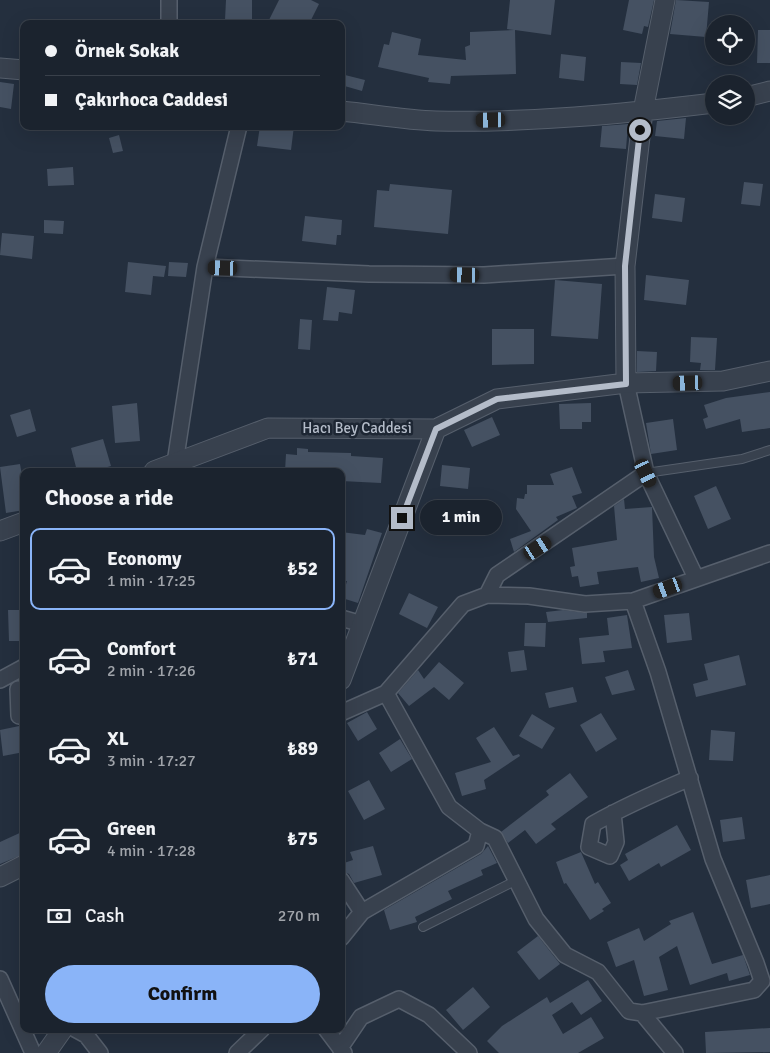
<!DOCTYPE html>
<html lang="en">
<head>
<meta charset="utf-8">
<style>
	:root { --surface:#1b232e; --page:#242b36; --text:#f1f3f6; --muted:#a0a4aa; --line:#39404a; --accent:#8ab4f8 }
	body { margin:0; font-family:Signika,sans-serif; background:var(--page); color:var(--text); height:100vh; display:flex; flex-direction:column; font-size:19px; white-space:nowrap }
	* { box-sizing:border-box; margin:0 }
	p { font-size:16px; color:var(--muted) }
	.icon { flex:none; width:28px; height:28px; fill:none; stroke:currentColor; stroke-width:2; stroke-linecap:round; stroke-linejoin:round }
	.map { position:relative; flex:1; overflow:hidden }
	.side { position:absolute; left:20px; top:468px; width:325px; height:565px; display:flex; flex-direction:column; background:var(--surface); border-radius:10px; box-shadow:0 5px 20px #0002,0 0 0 1px var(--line) }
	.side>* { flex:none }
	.banner { position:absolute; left:20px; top:20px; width:325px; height:110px; border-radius:10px; box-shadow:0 5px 20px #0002,0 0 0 1px var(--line); display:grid; align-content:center; height:110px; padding:0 25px; background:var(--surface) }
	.fabs { position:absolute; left:705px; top:15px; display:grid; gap:10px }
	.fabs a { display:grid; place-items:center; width:50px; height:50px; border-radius:50%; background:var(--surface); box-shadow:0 5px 20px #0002,0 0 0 1px var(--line); font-size:25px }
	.end { position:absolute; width:22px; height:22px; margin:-11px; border:6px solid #b4bcc9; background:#111; box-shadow:0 0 0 2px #111 }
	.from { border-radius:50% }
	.bubble { position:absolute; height:35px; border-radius:18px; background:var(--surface); box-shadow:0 5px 20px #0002,0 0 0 1px var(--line); font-size:16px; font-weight:700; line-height:35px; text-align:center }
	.car { position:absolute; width:15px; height:30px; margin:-15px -8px; border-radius:6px; box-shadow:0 0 4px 1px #0007; background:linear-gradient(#222 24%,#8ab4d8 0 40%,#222 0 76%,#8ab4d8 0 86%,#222 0) }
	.banner b { display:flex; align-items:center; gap:18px; height:48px; font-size:19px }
	.banner b+b { border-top:1px solid var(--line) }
	.banner i { width:12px; height:12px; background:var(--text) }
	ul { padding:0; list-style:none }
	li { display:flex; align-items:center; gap:15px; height:82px; margin:0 10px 8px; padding:0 15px; border:2px solid transparent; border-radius:10px }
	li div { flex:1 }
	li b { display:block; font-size:19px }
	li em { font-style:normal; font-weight:700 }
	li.on { border-color:var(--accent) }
	li>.icon { width:45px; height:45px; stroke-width:1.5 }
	h2 { padding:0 25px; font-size:22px; line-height:60px }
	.pay { display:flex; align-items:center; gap:12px; height:55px; padding:0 25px; font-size:19px }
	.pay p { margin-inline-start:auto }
	.cta { display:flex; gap:10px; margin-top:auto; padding:10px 25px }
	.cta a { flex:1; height:58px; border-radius:30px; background:var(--accent); color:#111; font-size:20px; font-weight:700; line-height:58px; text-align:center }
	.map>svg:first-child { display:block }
</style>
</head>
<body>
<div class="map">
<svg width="770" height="1053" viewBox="0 0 770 1053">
	<rect width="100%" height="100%" fill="#242f3e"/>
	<!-- building -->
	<path fill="#455162" d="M226,0H252V21L225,20Z
		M279,0H311L319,4L309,24H267Z
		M510,0H555L551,35L515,30L516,74L451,76L450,84L428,82L429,78L378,67L384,44L389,45L392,32L421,39L418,55L466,60L465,47L470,45V32L514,30L507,29Z
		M629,0H654L648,27L644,26L642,34L623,30Z
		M676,0L709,2L706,37L670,34Z
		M758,30H770V63H757Z
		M561,54L586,57L584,81L559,78Z
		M621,62L641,63L637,85L620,84Z
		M341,74L365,80L362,91L341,85Z
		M0,82L14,84L11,109L0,107Z
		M686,118L684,139L655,136L657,121Z
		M628,124L626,149L600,147L602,126Z
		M260,126H294L291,150L257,146Z
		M119,135L123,151L113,153L109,138Z
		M73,167L74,185L48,186L47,169Z
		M744,182L763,184L760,206L741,204Z
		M390,184L452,190L448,234L374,227L377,190L389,191Z
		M655,194L685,198L682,222L652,218Z
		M305,216L342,220L341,235H337L336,245L302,241Z
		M44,220L64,221L63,234L44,233Z
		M2,233L34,236L32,259L0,255Z
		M128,262L166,266L164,277L153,276L151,295L125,292Z
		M169,262L188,263L186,277L168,276Z
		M646,275L689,280L686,305L644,300Z
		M555,280L602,284L598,339L551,336Z
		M327,287L355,290L352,314L339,312L338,321L323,320Z
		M300,319L312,320L310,350L298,349Z
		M492,329H534V364L492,365Z
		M691,337L717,338L715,370H700L701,363L690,362Z
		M637,351L657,352L656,371L637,372Z
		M770,392V428L742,432L740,419L706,429L703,419L708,417L704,405L726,398Z
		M137,403L140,441L115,443L112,406Z
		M591,403V422H582V429H560L559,404Z
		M30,409L36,431L17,437L10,415Z
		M492,417L500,435L472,447L464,430Z
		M673,419L677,450L651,454L646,423Z
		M103,439L111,466L93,471H77L71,448Z
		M297,448L308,449V452L351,453V456L383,458L381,483L341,481V471H285L286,454L297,455Z
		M20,464L24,487V510L6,513L0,467Z
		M442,465L470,468L468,489L440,486Z
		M572,467L582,493L572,496L577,508L556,517L558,520L514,552L510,539L531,531L516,509L517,498L524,499L525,494H527V485H554L550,474Z
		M716,486L731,519L708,529L694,496Z
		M624,499L625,509L652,507L654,557L659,578L641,582L638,567L597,572L599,584L580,587L578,576L572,577L570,567L575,566L572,548L617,540L614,506Z
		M367,529L382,533L358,603L342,598L347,581H341V532L365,535Z
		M409,593L438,607L427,628L399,614Z
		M8,610H24V641H9Z
		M563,610L587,613V618L548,622L546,612Z
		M689,613L692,640L667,643L664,615Z
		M627,615L632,648L603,651L605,662L582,664L579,638L609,635L607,618Z
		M525,623H546L545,647L524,646Z
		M524,650L527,670L511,672L508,652Z
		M739,655L746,685L696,697L693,684L708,680L704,664Z
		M439,662L464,683L449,700L434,687L409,706L398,693L418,670L424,679Z
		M628,670L635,690L612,695L605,677Z
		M573,687L577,702L549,708L545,693Z
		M367,712L377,729L358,741L347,723Z
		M601,713L617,739L596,752L580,725Z
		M532,714L555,728L542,749L519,736Z
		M24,725V752L3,756L0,730Z
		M494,727L513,756L519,754L520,756L484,780L486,789L462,796L455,773L491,762L476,738Z
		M711,730L735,732L733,761L709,760Z
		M400,739L412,759L391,772L379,753Z
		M570,773L588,797L551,824L556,829L536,844L525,830L508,843L501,832L549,795L546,791Z
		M369,780L385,809L364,820L348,791Z
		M742,817L745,839L723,842L720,820Z
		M677,825L691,850L661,867L659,863L629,881L620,865L628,860L625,854Z
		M24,831V854L0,864V842Z
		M373,846L382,875L354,883L349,874L341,871V864L353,860L350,852Z
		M488,846L497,863L481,870L483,875L448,891L452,899L415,917L417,922L390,930L384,910L481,854Z
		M581,852L595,884L598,882L611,903L602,909L604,911L590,920L566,883L564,884L556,862Z
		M770,875V904L751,908L746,880Z
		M693,912L712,964L743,955L750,975L729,981L727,973L690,985L677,946L659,957L668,990L644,996L634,960L616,967L607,942L639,928L644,941L671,924L669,921Z
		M538,936L560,964L539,980L517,952Z
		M588,980L602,1001L581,1015L572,1002L552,1015L563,1034L591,1017L604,1038L578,1053H499L487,1041L502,1026L547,997L550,1003Z
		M473,987L490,1007L463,1030L446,1010Z
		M770,1028V1052L706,1053L705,1032Z"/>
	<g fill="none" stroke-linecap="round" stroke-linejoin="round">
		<defs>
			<path id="service" d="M646,473L742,459L770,450
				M423,927L517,880"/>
			<path id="minor" d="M169,0V24
				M205,267L369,274L484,275L625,266
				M626,383L646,473L696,578
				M175,463L205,267L239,126
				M487,595L497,575L646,473
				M341,618L362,624
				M0,680L24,667
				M18,689L19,716
				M386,693L449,807L480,831L495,838L536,919L565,955L598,972L629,1011L642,1013L754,990L762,981L756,963L713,859L658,672L633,601
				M341,713L386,693L463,604L487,595L529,596L585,604L633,601L770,553
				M613,813L616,842L610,856L589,847L593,824C625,806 657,792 690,778
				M341,880L362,912
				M341,938L362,912L476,846L480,831
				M0,979L33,1053
				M642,1013L675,1053
				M75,1029L86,1035L100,1053
				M326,1029L344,1053
				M340,1048L361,1017L399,999L429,1015L469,1053
				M237,1053L262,1029"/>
			<path id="tertiary" d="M0,68L24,70
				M746,97L770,91
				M341,111C372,114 405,120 436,121C528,123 622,114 714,103
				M626,383L625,266L643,111L665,0
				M154,471L268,428L436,429L497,399L626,383L723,381L770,371
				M0,531L24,522
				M341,680L436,429
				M0,877L24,865
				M46,1053L63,1029"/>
		</defs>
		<!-- service casing -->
		<use href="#service" stroke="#565f6c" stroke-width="10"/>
		<!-- minor casing -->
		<use href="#minor" stroke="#565f6c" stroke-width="18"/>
		<!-- tertiary casing -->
		<use href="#tertiary" stroke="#565f6c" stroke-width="21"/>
		<!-- service -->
		<use href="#service" stroke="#38414e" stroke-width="8"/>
		<!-- minor -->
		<use href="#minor" stroke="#38414e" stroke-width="15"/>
		<!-- tertiary -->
		<use href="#tertiary" stroke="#38414e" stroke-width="19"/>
	</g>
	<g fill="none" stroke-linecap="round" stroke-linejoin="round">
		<!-- route -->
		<path stroke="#b4bcc9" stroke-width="6" d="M402,518L436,429L497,399L626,384L625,266L640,130"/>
	</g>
	<g text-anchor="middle" stroke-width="5" stroke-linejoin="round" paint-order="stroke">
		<!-- street labels -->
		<g font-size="15" fill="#b4bcc9" stroke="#1d2633">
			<text x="357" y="433">Hacı Bey Caddesi</text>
		</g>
	</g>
</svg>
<div class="fabs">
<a><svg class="icon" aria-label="locate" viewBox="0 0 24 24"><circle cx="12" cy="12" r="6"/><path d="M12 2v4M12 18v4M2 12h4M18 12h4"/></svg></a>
<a><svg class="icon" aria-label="layers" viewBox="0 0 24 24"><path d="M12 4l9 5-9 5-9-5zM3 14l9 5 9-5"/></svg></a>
</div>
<i class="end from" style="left:640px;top:130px"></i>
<i class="end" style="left:402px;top:518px"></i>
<div class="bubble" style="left:420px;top:500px;width:82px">1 min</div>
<i class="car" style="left:491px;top:120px;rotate:269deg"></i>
<i class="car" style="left:223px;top:268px;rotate:272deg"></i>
<i class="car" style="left:465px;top:275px;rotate:271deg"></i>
<i class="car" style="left:688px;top:383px;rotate:268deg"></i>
<i class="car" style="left:646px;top:473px;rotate:155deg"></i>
<i class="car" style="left:538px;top:548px;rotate:57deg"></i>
<i class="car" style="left:668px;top:588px;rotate:249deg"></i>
<div class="banner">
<b><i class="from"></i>Örnek Sokak</b>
<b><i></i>Çakırhoca Caddesi</b>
</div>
<section class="side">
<h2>Choose a ride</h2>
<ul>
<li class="on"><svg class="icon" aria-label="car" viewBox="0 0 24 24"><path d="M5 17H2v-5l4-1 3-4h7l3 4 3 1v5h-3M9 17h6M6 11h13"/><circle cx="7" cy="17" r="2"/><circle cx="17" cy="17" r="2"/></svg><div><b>Economy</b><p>1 min · 17:25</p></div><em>₺52</em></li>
<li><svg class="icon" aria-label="car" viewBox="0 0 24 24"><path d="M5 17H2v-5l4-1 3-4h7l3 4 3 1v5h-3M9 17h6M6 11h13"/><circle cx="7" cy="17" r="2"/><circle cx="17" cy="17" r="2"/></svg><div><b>Comfort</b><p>2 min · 17:26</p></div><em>₺71</em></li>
<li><svg class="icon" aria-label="car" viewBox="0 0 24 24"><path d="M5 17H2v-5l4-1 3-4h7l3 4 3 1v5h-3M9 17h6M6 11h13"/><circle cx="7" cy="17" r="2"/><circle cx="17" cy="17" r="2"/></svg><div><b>XL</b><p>3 min · 17:27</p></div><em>₺89</em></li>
<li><svg class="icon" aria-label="car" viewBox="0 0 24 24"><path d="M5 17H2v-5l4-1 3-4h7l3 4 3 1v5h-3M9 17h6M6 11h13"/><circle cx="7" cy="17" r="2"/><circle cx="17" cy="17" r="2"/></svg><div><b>Green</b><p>4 min · 17:28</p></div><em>₺75</em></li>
</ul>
<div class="pay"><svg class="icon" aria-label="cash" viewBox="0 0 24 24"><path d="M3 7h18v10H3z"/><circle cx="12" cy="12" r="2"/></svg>Cash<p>270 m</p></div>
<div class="cta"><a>Confirm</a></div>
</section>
</div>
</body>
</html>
